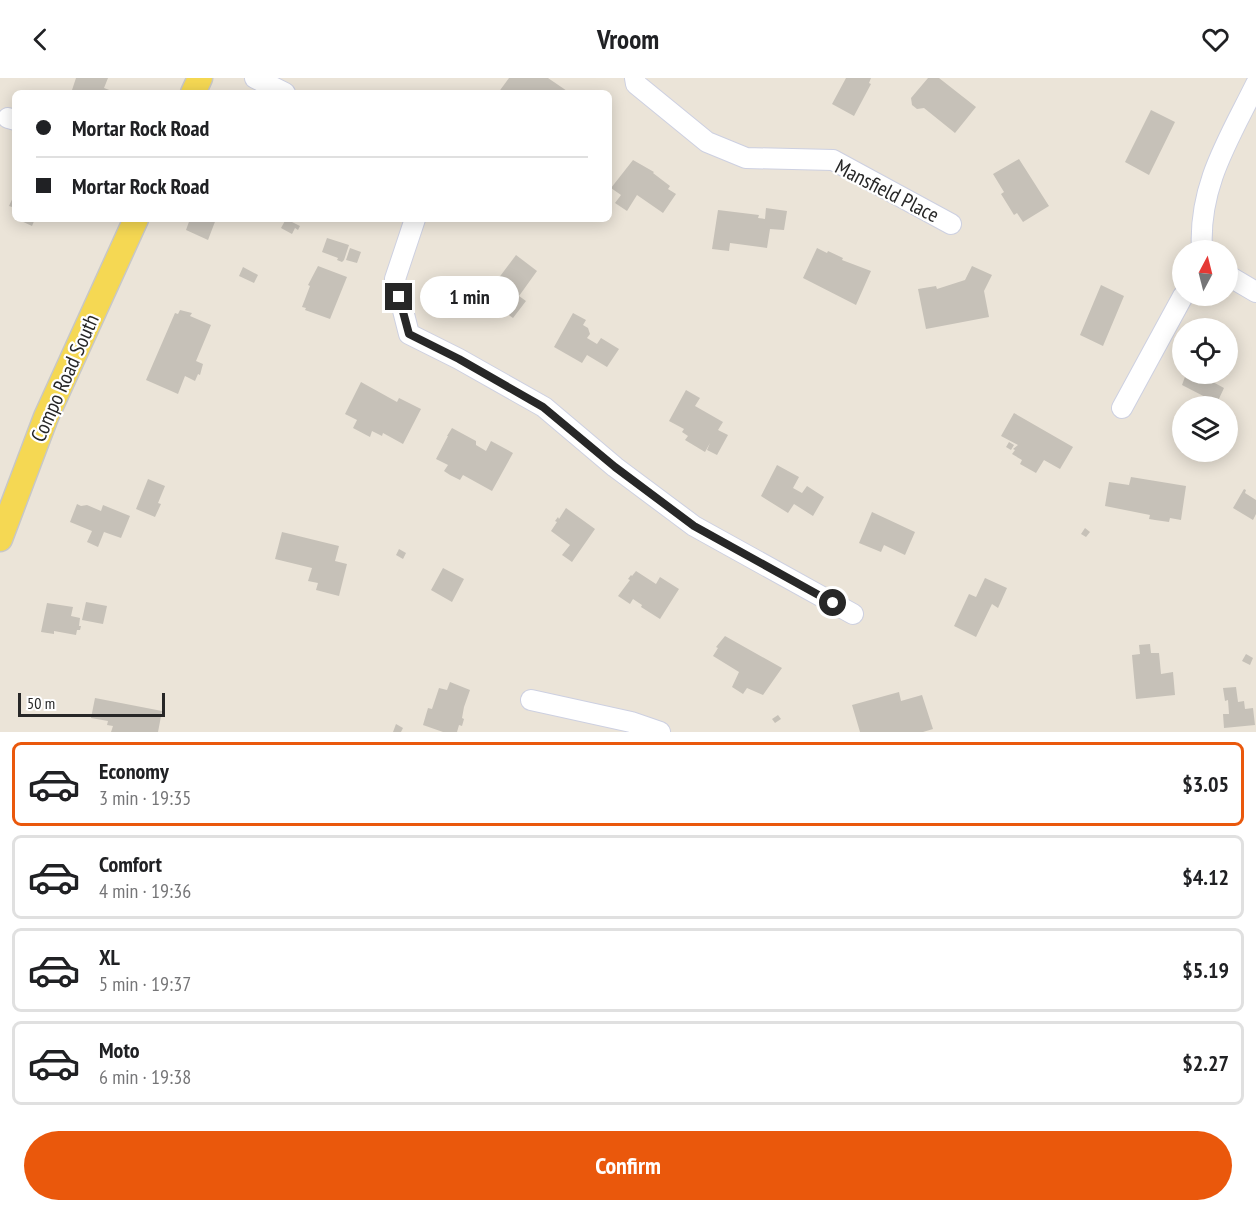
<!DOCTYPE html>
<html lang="en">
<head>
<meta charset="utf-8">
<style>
	:root { --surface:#fff; --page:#f2f2f2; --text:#202124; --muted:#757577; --line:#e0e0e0; --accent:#ea580c }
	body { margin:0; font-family:"PT Sans Narrow",sans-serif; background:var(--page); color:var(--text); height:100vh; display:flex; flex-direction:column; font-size:22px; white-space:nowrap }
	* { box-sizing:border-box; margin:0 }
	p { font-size:20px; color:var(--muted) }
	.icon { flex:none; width:33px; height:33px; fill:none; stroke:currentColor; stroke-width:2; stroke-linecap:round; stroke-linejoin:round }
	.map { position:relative; height:654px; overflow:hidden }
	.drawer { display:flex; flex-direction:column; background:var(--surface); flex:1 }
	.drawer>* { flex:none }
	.guide { position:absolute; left:12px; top:12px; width:600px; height:132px; border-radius:9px; box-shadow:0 3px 15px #0003; display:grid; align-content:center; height:132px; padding:0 24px; background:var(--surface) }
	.needle { width:39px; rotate:7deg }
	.buttons { position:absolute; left:1172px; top:162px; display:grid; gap:12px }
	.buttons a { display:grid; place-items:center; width:66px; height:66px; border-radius:50%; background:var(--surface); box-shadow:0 3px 15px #0003; font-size:30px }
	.scale { position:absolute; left:18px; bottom:15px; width:147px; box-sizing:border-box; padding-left:6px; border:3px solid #272727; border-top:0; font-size:16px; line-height:21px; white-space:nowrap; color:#272727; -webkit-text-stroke:4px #fff; paint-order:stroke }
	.end { position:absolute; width:27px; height:27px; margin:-14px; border:8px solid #272727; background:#fff; box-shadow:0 0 0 3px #fff }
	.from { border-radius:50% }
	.bubble { position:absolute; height:42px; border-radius:21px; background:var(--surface); box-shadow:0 3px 15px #0003; font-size:20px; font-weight:700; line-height:42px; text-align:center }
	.guide b { display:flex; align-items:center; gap:21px; height:57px; font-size:22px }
	.guide b+b { border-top:2px solid var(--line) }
	.guide i { width:15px; height:15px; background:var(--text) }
	ul { padding:10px 0 0; list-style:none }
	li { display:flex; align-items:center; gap:18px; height:84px; margin:0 12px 9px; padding:0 12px; border:3px solid var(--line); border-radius:9px }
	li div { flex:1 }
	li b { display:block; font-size:22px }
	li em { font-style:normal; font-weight:700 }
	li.current { border-color:var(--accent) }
	li>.icon { width:54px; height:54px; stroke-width:1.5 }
	.action { display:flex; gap:12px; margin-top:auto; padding:12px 24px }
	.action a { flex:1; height:69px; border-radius:36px; background:var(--accent); color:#fff; font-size:24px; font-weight:700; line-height:69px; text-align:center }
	header { display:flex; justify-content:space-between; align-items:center; height:78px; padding:0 24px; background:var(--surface); font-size:27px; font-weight:700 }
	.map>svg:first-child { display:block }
</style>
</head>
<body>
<header><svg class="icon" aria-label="back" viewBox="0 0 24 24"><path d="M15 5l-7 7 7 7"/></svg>Vroom<svg class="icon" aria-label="heart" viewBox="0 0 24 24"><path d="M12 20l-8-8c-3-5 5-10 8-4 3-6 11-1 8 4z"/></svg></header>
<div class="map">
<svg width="1256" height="654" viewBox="0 0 1256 654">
	<rect width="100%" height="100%" fill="#ebe4d8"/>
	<!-- building -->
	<path fill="#c6c1b8" d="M76,0H108L104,10L112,13L111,15H71Z
		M509,0H548L570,15H498Z
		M846,0H871L869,5L871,6L854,38L832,26Z
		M928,0H939L976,29L955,55L924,30L917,31L912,27L911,20Z
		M1151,32L1175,44L1149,97L1125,84Z
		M1019,81L1049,128L1023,144L1017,135L1014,137L1001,116L1004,114L993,96Z
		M633,82L654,94L653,95L670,108L668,111L676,116L663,135L637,117L627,133L615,125L621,117L611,110Z
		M15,115V130L9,128Z
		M766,130L787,133L784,152L770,151L767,170L730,165L729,173L712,171L718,132L759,137L758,140L765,141Z
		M17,141H35L32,148Z
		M190,141H216L208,162L186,152Z
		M286,141L300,148L298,152L295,150L292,156L281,150Z
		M327,160L349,167L344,182L342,184L337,182L338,180L322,174Z
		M350,170L361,174L357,185L346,182Z
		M817,170L827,175L828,173L843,180L842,182L871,193L856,227L803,200Z
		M516,177L537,193L519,218L526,223L513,240L499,230L498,231L488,222L487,224L483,221Z
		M318,188L347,199L330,241L305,232L306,230L302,229L310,208L308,207Z
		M972,188L992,197L984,213L989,239L926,251L918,211L936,208L937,211L965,202Z
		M243,189L258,197L254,205L239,198Z
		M1101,207L1124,218L1103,268L1080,257Z
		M180,232L192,235L190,238L211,247L196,283L203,286L200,297L198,296L195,303L185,298L178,316L146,302L175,235L178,236Z
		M573,235L586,242L583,247L588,250L590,256L587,260L597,266L601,260L619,271L607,289L587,277L582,285L554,269Z
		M1186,296H1215L1211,303L1224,310L1217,325L1182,307Z
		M361,304L397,324L399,320L421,331L403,366L383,355L382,358L372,353L370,359L353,350L357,342L345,336Z
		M686,312L700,320L695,328L723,344L718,352L728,357L717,377L707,372L710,365L705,374L685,362L688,358L682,354L684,351L669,343Z
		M1014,335L1073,369L1060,391L1044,382L1036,395L1020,386L1022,382L1012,376L1015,372L1013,371L1018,367L1001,358Z
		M452,350L476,363V367L486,373L491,363L513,375L492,413L463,397L460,402L450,397L444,393L448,387L436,381L448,358H447Z
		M1009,364L1014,367L1011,372L1006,369Z
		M777,387L799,399L793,410L802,415L807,408L824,419L813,438L794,426L788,435L761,418Z
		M1131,399L1186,408L1181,442L1170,440L1169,444L1155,442L1149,441L1150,437L1105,428L1109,404L1129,407Z
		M148,401L165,408L158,425L161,426L155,439L136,431Z
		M1244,411L1246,412L1245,415L1256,422V436L1253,442L1233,430Z
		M77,426L81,428L87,427L101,433L103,427L130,438L121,460L104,454L98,469L87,464L92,453L70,444Z
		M566,430L595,451L572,484L562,477L570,467L551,453L557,444L555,443L558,439L559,441Z
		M872,434L915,454L905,477L884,467L881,474L859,465Z
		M1085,450L1090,454L1086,459L1081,456Z
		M282,454L339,468L335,483L347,486L339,518L316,512L318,505L308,503L312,490L275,481Z
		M399,471L406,475L403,481L396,477Z
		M443,490L464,501L452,524L431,512Z
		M636,493L656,506L660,499L679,511L660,541L641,529L642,527L633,521L630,526L618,518L630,502L628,501L631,497L632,498Z
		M985,500L1007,510L998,530L992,526L976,559L954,548L969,516L976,519Z
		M86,524L107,528L103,546L82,542Z
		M47,525L73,529L71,538L80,540L79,548H81L80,552H77L76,557L54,553V556L41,554Z
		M725,558L782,590L763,617L747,610L743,616L732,609L739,594L713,578L718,570L716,569Z
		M1150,566L1151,575H1159L1161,596L1173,594L1175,617L1136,621L1132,577L1140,576L1139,567Z
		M1246,576L1253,580L1250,587L1242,583Z
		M450,604L470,612L464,629L462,640L464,641L462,648L459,647L457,654H443L423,647L428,630L432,631L439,610L447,612Z
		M1236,609L1238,624L1244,623L1245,631L1253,630L1255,647L1224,650L1223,636H1229L1228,622L1225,623L1223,610Z
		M899,614L901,623L922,617L933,651L923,654H860L852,627Z
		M95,620L162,633L158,654H111L113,648L107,647L108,643L91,640Z
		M778,637L781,641L775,645L772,641Z
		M396,646L403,650L401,654H393Z"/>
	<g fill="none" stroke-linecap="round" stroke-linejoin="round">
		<defs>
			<path id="minor" d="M255,0L285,15
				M635,0L636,6L707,64L746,80L833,82L951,146
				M8,40L15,42
				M415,141L395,201L409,256L459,281L544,329L615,389L694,448L853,536
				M1202,172C1198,108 1229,61 1256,6
				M1227,197L1256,214
				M1122,330L1183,218
				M531,622L631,644L660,654"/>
			<path id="major" d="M193,15L200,0
				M0,461L46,339L136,141"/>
		</defs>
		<!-- minor casing -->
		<use href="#minor" stroke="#cdd0e1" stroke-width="22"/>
		<!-- major casing -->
		<use href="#major" stroke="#c7c7c7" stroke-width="27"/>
		<!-- minor -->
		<use href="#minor" stroke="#fff" stroke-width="20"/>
		<!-- major -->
		<use href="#major" stroke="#f5d853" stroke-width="24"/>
	</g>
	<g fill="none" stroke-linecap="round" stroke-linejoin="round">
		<!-- route -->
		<path stroke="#272727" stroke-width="8" d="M399,219L409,256L459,281L543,329L615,389L694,448L833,525"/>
	</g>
	<g text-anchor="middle" stroke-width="4.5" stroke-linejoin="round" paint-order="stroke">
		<!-- street labels -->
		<g font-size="21" fill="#272727" stroke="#fff">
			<text transform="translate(887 113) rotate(27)" y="7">Mansfield Place</text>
			<text transform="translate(65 300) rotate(-66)" y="7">Compo Road South</text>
		</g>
	</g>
</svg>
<div class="buttons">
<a><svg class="needle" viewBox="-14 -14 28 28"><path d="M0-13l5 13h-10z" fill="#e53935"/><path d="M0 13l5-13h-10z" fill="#757577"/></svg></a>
<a><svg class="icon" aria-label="locate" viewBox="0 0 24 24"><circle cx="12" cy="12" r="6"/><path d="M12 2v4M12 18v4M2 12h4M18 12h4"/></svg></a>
<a><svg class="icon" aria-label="layers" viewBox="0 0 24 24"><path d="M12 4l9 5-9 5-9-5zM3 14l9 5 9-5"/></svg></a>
</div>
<div class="scale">50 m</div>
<i class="end from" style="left:833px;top:525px"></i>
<i class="end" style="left:399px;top:219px"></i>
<div class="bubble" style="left:420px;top:198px;width:99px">1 min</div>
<div class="guide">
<b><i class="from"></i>Mortar Rock Road</b>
<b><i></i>Mortar Rock Road</b>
</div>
</div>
<section class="drawer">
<ul>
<li class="current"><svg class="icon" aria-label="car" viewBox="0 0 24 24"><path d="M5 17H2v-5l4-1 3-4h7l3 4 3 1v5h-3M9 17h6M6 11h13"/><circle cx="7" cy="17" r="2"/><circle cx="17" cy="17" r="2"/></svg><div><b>Economy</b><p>3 min · 19:35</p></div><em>$3.05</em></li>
<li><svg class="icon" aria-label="car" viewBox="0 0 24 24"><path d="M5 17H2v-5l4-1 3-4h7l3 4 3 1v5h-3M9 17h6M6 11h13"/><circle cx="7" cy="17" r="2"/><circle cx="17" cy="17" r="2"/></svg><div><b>Comfort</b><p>4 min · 19:36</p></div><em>$4.12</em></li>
<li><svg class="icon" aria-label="car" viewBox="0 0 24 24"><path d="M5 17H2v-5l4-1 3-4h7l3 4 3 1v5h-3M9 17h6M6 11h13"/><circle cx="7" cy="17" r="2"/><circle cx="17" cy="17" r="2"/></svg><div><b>XL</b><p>5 min · 19:37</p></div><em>$5.19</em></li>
<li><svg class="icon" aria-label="car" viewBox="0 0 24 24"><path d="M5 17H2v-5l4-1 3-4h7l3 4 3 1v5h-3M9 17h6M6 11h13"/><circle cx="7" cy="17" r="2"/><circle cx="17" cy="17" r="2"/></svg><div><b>Moto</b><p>6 min · 19:38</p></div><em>$2.27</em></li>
</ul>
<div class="action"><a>Confirm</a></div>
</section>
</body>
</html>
